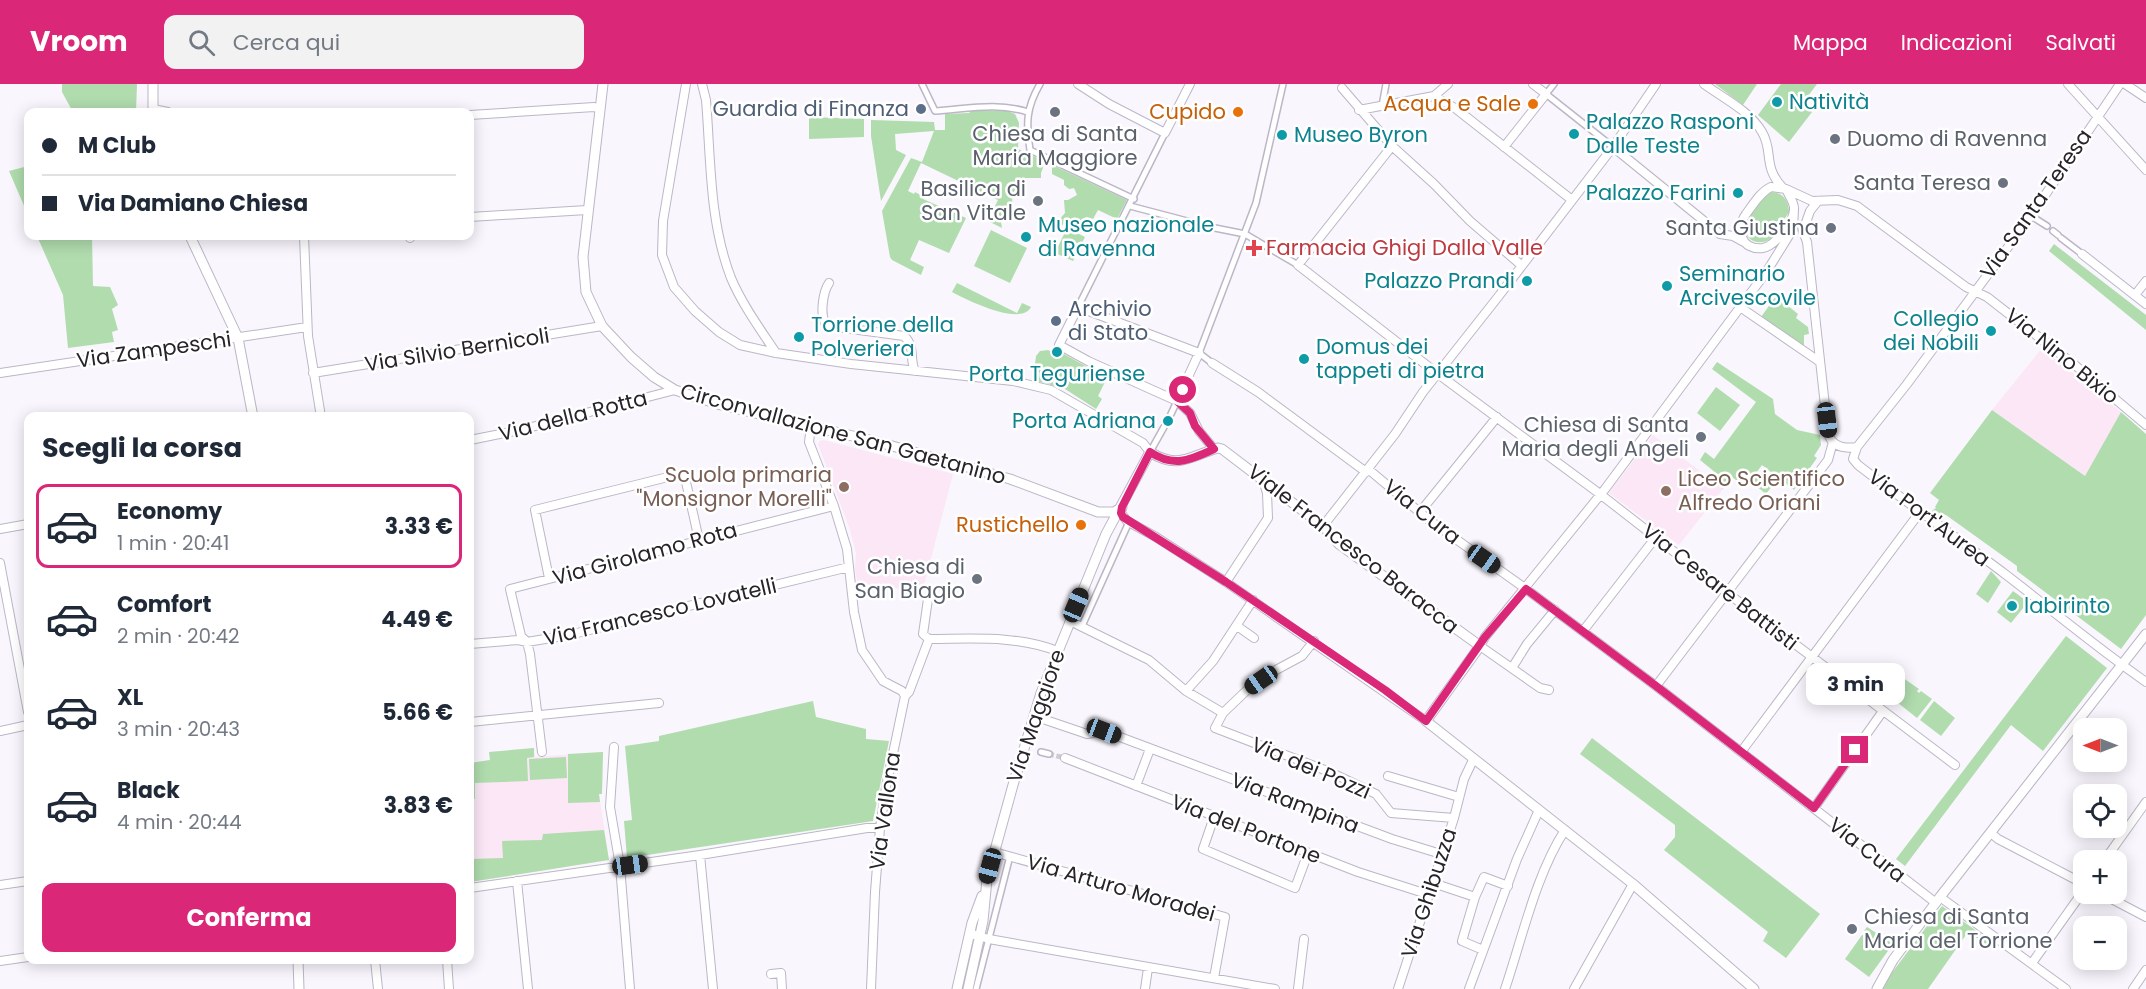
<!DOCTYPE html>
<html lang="it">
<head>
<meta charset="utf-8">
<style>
	:root { --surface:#fff; --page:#f2f2f3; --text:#1f2937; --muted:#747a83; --line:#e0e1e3; --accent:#db2777 }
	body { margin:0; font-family:Poppins,sans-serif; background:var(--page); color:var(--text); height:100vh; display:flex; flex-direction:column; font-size:22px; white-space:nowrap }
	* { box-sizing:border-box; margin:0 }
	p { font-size:20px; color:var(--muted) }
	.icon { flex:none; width:33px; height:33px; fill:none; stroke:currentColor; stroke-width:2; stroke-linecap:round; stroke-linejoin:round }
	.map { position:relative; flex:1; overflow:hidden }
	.panel { position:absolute; left:24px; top:328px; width:450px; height:552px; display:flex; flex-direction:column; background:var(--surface); border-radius:12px; box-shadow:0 3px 15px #0003 }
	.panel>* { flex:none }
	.hud { position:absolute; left:24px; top:24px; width:450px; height:132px; border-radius:12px; box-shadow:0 3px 15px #0003; display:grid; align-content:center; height:132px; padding:0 18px; background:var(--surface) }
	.needle { width:39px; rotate:270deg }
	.tools { position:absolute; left:2073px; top:634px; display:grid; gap:12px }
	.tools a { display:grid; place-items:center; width:54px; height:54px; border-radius:12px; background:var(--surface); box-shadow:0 3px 15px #0003; font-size:30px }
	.end { position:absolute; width:27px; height:27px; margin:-14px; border:8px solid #db2777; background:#fff; box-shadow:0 0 0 3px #fff }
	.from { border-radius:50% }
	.bubble { position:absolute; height:42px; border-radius:12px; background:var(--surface); box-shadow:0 3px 15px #0003; font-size:20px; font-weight:700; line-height:42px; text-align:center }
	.car { position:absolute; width:18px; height:36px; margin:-18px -9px; border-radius:8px; box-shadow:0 0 4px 2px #0007; background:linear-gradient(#222 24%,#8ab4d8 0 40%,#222 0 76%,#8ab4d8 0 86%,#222 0) }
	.hud b { display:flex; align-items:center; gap:21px; height:57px; font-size:22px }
	.hud b+b { border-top:2px solid var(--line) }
	.hud i { width:15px; height:15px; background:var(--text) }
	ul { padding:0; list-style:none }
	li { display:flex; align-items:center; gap:18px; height:84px; margin:0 12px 9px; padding:0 6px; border:3px solid transparent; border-radius:12px }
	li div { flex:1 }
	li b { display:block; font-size:22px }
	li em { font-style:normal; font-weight:700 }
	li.active { border-color:var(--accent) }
	li>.icon { width:54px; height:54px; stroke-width:1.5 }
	h2 { padding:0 18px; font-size:27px; line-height:72px }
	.action { display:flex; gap:12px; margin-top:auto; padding:12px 18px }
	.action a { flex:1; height:69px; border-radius:12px; background:var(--accent); color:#fff; font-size:24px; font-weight:700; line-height:69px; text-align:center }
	header { display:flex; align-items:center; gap:36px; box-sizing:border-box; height:84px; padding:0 30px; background:var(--accent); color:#fff }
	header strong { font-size:28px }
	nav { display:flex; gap:33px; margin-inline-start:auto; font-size:21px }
	.search { width:420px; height:54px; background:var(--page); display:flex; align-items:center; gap:15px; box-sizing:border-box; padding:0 21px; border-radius:12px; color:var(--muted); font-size:22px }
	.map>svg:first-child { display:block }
</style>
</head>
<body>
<header>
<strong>Vroom</strong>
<div class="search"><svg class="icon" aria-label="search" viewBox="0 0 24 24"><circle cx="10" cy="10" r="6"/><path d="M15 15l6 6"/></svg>Cerca qui</div>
<nav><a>Mappa</a><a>Indicazioni</a><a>Salvati</a></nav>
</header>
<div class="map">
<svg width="2146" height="905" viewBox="0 0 2146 905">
	<rect width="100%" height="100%" fill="#f9f6fd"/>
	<!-- education -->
	<path fill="#fbe7f6" d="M2042,264L2121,328L2085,392L1992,326Z
		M1653,351L1723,405L1679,461L1609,409Z
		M824,356L953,390L922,509L895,504L859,508L855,485L856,469L849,443L818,360L820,357Z
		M534,664L535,673L603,668L602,710H599L609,776L470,798V679L490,676L489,668Z"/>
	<!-- green -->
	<path fill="#b0dcae" d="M62,0H137L136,28H73L62,8Z
		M1715,0H1757L1743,21Z
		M1781,0H1817L1802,20L1812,28L1789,58L1758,31Z
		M972,26L1007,27L1015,30L1019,39L1018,65L1127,116L1117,135L1098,126L1093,135L1086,133L1081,144L1065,136L1059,148L1057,144L1051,145L1065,129L1064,116H1068L1077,111L1074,104L1069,105L1064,101V96L1052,90V83L1044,81L1041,89V94H1026L1012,110L1013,130L1008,127L1004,128L1002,132L1005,136L1001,138L1002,144L988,137L998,116L921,79L908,107L914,110L915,108L924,113L923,115L966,134L949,169L919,156L910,176L924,183L921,191L892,176L890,173L882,127L911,74L922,78L934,47L895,50L896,66L906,71L881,117L871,52V36L934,38L935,46H945V30L969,29Z
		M809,33L864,35V53L809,55Z
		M28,82V131L9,87Z
		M1768,108C1781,107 1789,115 1789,128L1772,154C1760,163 1743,157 1745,141C1746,130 1760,115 1768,108Z
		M1067,144L1085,153L1073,177L1055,169Z
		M991,146L1027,164L1010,199L974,182Z
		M37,152H92L93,202L110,203L118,221L112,225L118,246L112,248L114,258L68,264L63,211Z
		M2054,160L2146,231V246L2049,167Z
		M957,199L1017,229L1022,219L1031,223C1021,243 967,216 952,208Z
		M1776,212L1798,230L1796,234L1808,243L1809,250L1804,251V263L1761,233Z
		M1048,266L1060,272L1062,269L1107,294L1098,312L1102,315L1096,325L1065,305L1033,296L1036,272L1040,267Z
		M1717,278L1773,315L1775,330L1797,346L1820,351L1821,361L1814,372L1817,374L1794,406L1762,381L1756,389L1772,402L1766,410L1749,396L1744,402L1732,393L1723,405L1711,396L1716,389L1700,376L1705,368L1714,375L1756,318L1712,285Z
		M1716,303L1740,321L1720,347L1697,329Z
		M1992,326L2085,392L2121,328L2146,350V531L2121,565L2017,487V482L1946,431L1929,429L1936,424L1935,423L1939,416L1930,409Z
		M1991,487L2001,498L1988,519L1976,510Z
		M2013,507L2028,518L2011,539L1997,528Z
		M2066,552L2107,584L2043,667L2011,641L1905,782L1896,775Z
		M1896,589L1919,605L1917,607L1919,609L1921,607L1932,615L1917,634L1883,607Z
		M813,617L816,633L866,645V655L889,657L873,737L627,774L624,737L632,736L625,662L659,657V652Z
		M1934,617L1955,634L1941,652L1920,636Z
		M1592,654L1820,830L1786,874L1763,857L1768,848L1664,766L1675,753V741L1580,670Z
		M534,664V673L527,674L528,697L475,699V715H470V679L490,676L489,668Z
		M603,668L602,710H599L600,718L568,719V670Z
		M566,673L567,694L530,696L529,675Z
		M604,746L609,776L470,798V775L503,774L502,757L542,756L543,750Z
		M1942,822L1989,856L1986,860L1968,848L1928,905H1882L1885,898Z
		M1867,843L1893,860L1869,893L1845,875L1862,851H1865L1864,847Z"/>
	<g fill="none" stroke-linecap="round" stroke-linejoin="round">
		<!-- pedestrian-tunnel -->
		<path stroke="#cfccd3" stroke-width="5" stroke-dasharray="5 2.5" stroke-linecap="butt" d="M1164,343L1171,330
			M1049,670L1065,674"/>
		<defs>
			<path id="pedestrian" d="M922,0L935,27C967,25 997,18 1028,28
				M1040,0C1026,24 1026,39 1030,66L1134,115
				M1554,0L1546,10L1613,63
				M1382,22L1386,0
				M1130,122L1210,143L1245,150L1298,181
				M2031,132L2047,142
				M2053,147L2058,151
				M2061,154L2082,170
				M1078,223L1165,49
				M1212,279L1199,269L1256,119L1283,0
				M1171,330L1177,317
				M1150,368L1164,343
				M1082,542L1129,438
				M1041,668L1049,670
				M976,905L1010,772"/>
			<path id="minor" d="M686,0L663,137L662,171L674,203L695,227L719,248L740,261L776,269L851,280L1013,297L1051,306L1143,359L1150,368
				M702,0L706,16C711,76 709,137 731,194C742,220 760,245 776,269
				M1078,0L1109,20L1165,49L1190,0
				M1704,0C1723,14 1750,27 1762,48C1774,68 1762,82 1783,104
				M2068,0L2146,86
				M2120,0L2031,132L1907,300L1857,363L1853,375L1858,381C1906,418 1956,453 2005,490C2052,526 2097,564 2146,598
				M2125,0L2146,14
				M1342,4L1392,62L1434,100L1470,137L1521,181
				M1434,12L1455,24L1572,116
				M153,25L168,28
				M1359,26L1434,12L1448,0
				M470,31L594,23L600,25
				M1392,62L1298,181L1434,287L1600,410L1726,508L1955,681
				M1504,63L1546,10L1533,0
				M1613,63L1720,150L1733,152L1744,158
				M1771,103L1786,105C1789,112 1795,119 1794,126C1793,139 1775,162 1763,164C1741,167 1735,145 1746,130C1753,121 1760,108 1771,103Z
				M1786,105L1812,117L1838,116L1857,122L1966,203L1987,213L2076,282L2146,341
				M470,133L587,126
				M1803,147L1807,158L1828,349C1832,363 1844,365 1857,363
				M1803,147L1810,127L1818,117
				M304,152L308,252L321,333
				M410,152V154
				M2082,170L2146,220
				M829,199C823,208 820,229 825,239L829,242L904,252C916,263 909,275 915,287
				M2135,211L2146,197
				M1740,223L1820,278
				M1212,279L1258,308L1366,388
				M0,289L307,243
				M313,289L602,242
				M1177,317L1199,269L1078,223L1059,261L1088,277L1177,317L1190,329L1199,347L1214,365
				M811,342L809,358L834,422L847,465L854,528L862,566L883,597L902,607L905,612
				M470,356L520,346L675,306
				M1368,385L1429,436L1526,505L1656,602L1936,819
				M1122,423L1121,429L1127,437L1156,453L1226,498L1426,637
				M1420,428L1497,333
				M1323,442L1395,350L1423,308L1498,213L1613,63L1656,0
				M0,445L28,440
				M0,479L28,628
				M549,494L535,426L684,389L699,456
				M1226,498L1268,434L1267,409L1263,396
				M928,515L923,550L929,555C972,555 1016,551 1057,567
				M1070,537L1149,576L1186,607L1223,629
				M1237,542L1254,554
				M1583,547L1656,453
				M1314,557L1302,572L1276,586L1246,607L1223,629L1215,644L1330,688L1376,710L1391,729L1454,734
				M470,560L518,556L527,558L569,551L849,483
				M1512,584L1527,560L1555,526
				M1656,602L1828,376L1833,358
				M1549,606L1540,604L1480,562L1485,553L1605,405L1767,187L1793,145L1794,125
				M1186,607L1213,577L1253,516
				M1034,632L1087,650L1104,647L1392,755L1441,770
				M470,638L659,619
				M0,647L28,641
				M614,663L610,723L620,782L630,905
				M542,668L530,570L527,558L521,552L510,505L834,422
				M1741,668L1920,428
				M1065,674L1358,788L1427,810
				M1388,692L1459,713
				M1136,702L1150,665
				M1814,724L1883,627
				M1214,733L1203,765L1295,804L1308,769
				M1991,749L1998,755L2084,800
				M994,768L1225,833L1214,894
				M700,771L713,905
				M2104,777L2146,718
				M517,797L528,905
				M1433,799L1475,813
				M0,801L28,797
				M470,804L700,771L867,744H880
				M2102,810L2146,833
				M1940,813L2066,905
				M970,847L974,851L989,855L1275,905
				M1483,866L1462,857L1475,813L1484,793L1508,802
				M375,876L378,905
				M447,876L449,905
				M0,877L28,873
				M2032,879L2084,806
				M771,890L781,889L782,905
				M871,905L875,808L880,744L886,703L905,612L909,608L929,555
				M1145,905L1148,884
				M1298,905L1304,855
				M1398,905L1454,734L1464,695L1473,676
				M1469,905L1517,775L1539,726
				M1505,905C1522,855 1536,790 1565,746
				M1574,905L1633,800
				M2133,905L2146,886"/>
			<path id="tertiary" d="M153,0V28
				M603,0L583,173L586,208L602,242L631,273L654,293L675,306L721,321L878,358L1010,395L1098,428H1114L1122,423
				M190,152L238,254L253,333
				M298,876L299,905
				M957,905L972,839L982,812
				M968,905L983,837L987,795L1013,701L1041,609L1106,450L1150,368C1178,386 1190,372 1218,364L1222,365L1323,442L1339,460L1480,562L1426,637L1633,800L1754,905
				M1877,905L1893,876L1940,813L2146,550"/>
		</defs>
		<!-- pedestrian casing -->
		<use href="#pedestrian" stroke="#bcb6c7" stroke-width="8"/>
		<!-- minor casing -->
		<use href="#minor" stroke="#bcb6c7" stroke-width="10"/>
		<!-- tertiary casing -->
		<use href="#tertiary" stroke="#bcb6c7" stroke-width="11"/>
		<!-- pedestrian -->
		<use href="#pedestrian" stroke="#fff" stroke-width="5"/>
		<!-- minor -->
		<use href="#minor" stroke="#fff" stroke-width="8"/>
		<!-- tertiary -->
		<use href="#tertiary" stroke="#fff" stroke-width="9"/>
	</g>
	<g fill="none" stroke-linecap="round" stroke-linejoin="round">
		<!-- route -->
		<path stroke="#db2777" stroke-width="8" d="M1183,306L1177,317L1190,329L1195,342L1214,365C1190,376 1174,384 1150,368L1122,423L1121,429L1123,433L1226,498L1385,606L1426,637L1485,553L1526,505L1656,602L1814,724L1855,666"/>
	</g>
	<!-- markers -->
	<g fill="#0f9aa8" stroke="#fff" stroke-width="2">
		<circle cx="1777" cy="18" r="6"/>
		<circle cx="1574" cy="50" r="6"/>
		<circle cx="1282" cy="51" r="6"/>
		<circle cx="1738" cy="109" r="6"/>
		<circle cx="1026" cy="153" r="6"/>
		<circle cx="1527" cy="197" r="6"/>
		<circle cx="1667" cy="202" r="6"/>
		<circle cx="1991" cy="247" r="6"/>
		<circle cx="799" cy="253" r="6"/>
		<circle cx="1057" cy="268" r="6"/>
		<circle cx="1304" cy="275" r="6"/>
		<circle cx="1168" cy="337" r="6"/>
		<circle cx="2012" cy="522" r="6"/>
	</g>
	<g fill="#e8710a" stroke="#fff" stroke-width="2">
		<circle cx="1533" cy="20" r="6"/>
		<circle cx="1238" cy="28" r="6"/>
		<circle cx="1081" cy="441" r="6"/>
	</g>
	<g fill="#5c6f8a" stroke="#fff" stroke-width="2">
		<circle cx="921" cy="25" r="6"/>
		<circle cx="1056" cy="237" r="6"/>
	</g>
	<g fill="#6b7280" stroke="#fff" stroke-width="2">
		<circle cx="1055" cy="28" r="6"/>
		<circle cx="1835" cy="55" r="6"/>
		<circle cx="2003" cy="99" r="6"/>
		<circle cx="1038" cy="117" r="6"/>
		<circle cx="1831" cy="144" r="6"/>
		<circle cx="1701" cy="353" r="6"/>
		<circle cx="977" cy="495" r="6"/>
		<circle cx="1852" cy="845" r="6"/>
	</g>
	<path fill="#e0444e" stroke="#fff" stroke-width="2" d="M1251 155h6v6h6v6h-6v6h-6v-6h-6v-6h6z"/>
	<g fill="#8d6e63" stroke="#fff" stroke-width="2">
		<circle cx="844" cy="403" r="6"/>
		<circle cx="1666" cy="407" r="6"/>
	</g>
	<g text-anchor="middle" stroke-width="5" stroke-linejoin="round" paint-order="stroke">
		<!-- culture labels -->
		<g font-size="21" fill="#0d838f" stroke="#fff" text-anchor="start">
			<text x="1789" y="25">Natività</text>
			<text x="1586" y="45">Palazzo Rasponi<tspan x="1586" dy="24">Dalle Teste</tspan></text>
			<text x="1294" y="58">Museo Byron</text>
			<text x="1726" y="116" text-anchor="end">Palazzo Farini</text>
			<text x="1038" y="148">Museo nazionale<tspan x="1038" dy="24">di Ravenna</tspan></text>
			<text x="1679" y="197">Seminario<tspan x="1679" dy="24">Arcivescovile</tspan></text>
			<text x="1515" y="204" text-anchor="end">Palazzo Prandi</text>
			<text x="1979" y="242" text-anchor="end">Collegio<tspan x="1979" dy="24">dei Nobili</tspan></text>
			<text x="811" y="248">Torrione della<tspan x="811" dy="24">Polveriera</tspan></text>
			<text x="1316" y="270">Domus dei<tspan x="1316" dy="24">tappeti di pietra</tspan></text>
			<text x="1057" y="297" text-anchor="middle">Porta Teguriense</text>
			<text x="1156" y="344" text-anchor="end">Porta Adriana</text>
			<text x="2024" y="529">labirinto</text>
		</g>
		<!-- food labels -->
		<g font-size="21" fill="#c56008" stroke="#fff" text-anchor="end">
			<text x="1521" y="27">Acqua e Sale</text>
			<text x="1226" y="35">Cupido</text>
			<text x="1069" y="448">Rustichello</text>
		</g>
		<!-- service labels -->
		<g font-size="21" fill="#4e5e75" stroke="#fff" text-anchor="end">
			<text x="909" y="32">Guardia di Finanza</text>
			<text x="1068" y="232" text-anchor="start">Archivio<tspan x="1068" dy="24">di Stato</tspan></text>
		</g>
		<!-- worship labels -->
		<g font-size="21" fill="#5b616d" stroke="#fff" text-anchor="end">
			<text x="1055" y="57" text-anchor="middle">Chiesa di Santa<tspan x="1055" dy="24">Maria Maggiore</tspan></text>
			<text x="1847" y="62" text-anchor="start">Duomo di Ravenna</text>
			<text x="1991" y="106">Santa Teresa</text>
			<text x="1026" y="112">Basilica di<tspan x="1026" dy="24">San Vitale</tspan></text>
			<text x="1819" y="151">Santa Giustina</text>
			<text x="1689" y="348">Chiesa di Santa<tspan x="1689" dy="24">Maria degli Angeli</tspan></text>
			<text x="965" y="490">Chiesa di<tspan x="965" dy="24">San Biagio</tspan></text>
			<text x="1864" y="840" text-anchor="start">Chiesa di Santa<tspan x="1864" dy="24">Maria del Torrione</tspan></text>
		</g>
		<!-- street labels -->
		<g font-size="21" fill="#26242a" stroke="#fff">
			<text transform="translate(2036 120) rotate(-55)" y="7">Via Santa Teresa</text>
			<text transform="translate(154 266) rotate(-8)" y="7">Via Zampeschi</text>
			<text transform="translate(457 266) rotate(-9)" y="7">Via Silvio Bernicoli</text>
			<text transform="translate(2062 272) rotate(39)" y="7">Via Nino Bixio</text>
			<text transform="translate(573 332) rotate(-14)" y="7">Via della Rotta</text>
			<text transform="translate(843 350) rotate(15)" y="7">Circonvallazione San Gaetanino</text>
			<text transform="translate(1422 428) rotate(38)" y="7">Via Cura</text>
			<text transform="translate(1929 434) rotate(37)" y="7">Via Port'Aurea</text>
			<text transform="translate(1353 465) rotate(38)" y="7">Viale Francesco Baracca</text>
			<text transform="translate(645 470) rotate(-15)" y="7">Via Girolamo Rota</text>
			<text transform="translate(1720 503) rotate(38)" y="7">Via Cesare Battisti</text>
			<text transform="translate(660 528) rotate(-13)" y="7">Via Francesco Lovatelli</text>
			<text transform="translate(1036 632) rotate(-71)" y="7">Via Maggiore</text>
			<text transform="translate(1311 684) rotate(23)" y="7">Via dei Pozzi</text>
			<text transform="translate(1295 719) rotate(21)" y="7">Via Rampina</text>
			<text transform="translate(885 727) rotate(-82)" y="7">Via Vallona</text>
			<text transform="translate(1246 745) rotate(21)" y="7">Via del Portone</text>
			<text transform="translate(1867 766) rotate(38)" y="7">Via Cura</text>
			<text transform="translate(1121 804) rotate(16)" y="7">Via Arturo Moradei</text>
			<text transform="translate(1429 809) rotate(-72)" y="7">Via Ghibuzza</text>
		</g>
		<!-- health labels -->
		<g font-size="21" fill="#be3a42" stroke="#fff" text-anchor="start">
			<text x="1266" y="171">Farmacia Ghigi Dalla Valle</text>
		</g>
		<!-- education labels -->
		<g font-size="21" fill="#785e54" stroke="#fff" text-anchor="end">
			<text x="832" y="398">Scuola primaria<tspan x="832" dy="24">"Monsignor Morelli"</tspan></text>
			<text x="1678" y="402" text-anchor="start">Liceo Scientifico<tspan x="1678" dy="24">Alfredo Oriani</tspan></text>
		</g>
	</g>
</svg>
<div class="tools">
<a><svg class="needle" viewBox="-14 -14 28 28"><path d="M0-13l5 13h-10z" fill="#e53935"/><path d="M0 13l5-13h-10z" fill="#747a83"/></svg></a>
<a><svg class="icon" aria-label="locate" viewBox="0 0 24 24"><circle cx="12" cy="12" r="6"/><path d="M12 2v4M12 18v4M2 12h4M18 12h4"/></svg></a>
<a>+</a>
<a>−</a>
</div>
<i class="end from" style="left:1183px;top:306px"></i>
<i class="end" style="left:1855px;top:666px"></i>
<div class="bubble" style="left:1806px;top:579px;width:99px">3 min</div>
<i class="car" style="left:1827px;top:336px;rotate:173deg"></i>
<i class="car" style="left:1484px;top:475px;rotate:125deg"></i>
<i class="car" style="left:1076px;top:521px;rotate:23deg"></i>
<i class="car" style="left:1261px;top:596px;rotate:235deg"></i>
<i class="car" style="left:1104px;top:647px;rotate:111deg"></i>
<i class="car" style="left:630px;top:781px;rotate:82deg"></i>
<i class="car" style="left:990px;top:782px;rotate:195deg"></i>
<div class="hud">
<b><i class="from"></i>M Club</b>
<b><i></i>Via Damiano Chiesa</b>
</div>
<section class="panel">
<h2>Scegli la corsa</h2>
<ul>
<li class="active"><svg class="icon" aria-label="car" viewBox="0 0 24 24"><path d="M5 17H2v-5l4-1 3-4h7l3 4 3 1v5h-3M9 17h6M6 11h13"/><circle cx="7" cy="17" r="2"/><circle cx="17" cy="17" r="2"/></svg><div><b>Economy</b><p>1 min · 20:41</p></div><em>3.33 €</em></li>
<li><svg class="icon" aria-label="car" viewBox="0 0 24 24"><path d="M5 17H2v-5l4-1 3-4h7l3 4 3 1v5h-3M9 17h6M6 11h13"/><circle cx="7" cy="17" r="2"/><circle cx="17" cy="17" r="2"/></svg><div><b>Comfort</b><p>2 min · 20:42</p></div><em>4.49 €</em></li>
<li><svg class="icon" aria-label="car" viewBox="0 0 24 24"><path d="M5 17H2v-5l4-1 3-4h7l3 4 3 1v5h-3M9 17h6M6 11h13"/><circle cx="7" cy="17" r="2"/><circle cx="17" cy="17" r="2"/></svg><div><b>XL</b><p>3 min · 20:43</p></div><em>5.66 €</em></li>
<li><svg class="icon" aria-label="car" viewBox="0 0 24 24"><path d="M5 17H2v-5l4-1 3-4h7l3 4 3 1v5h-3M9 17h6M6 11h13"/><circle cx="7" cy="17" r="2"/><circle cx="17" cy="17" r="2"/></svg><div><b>Black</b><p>4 min · 20:44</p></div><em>3.83 €</em></li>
</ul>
<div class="action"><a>Conferma</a></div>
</section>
</div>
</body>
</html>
